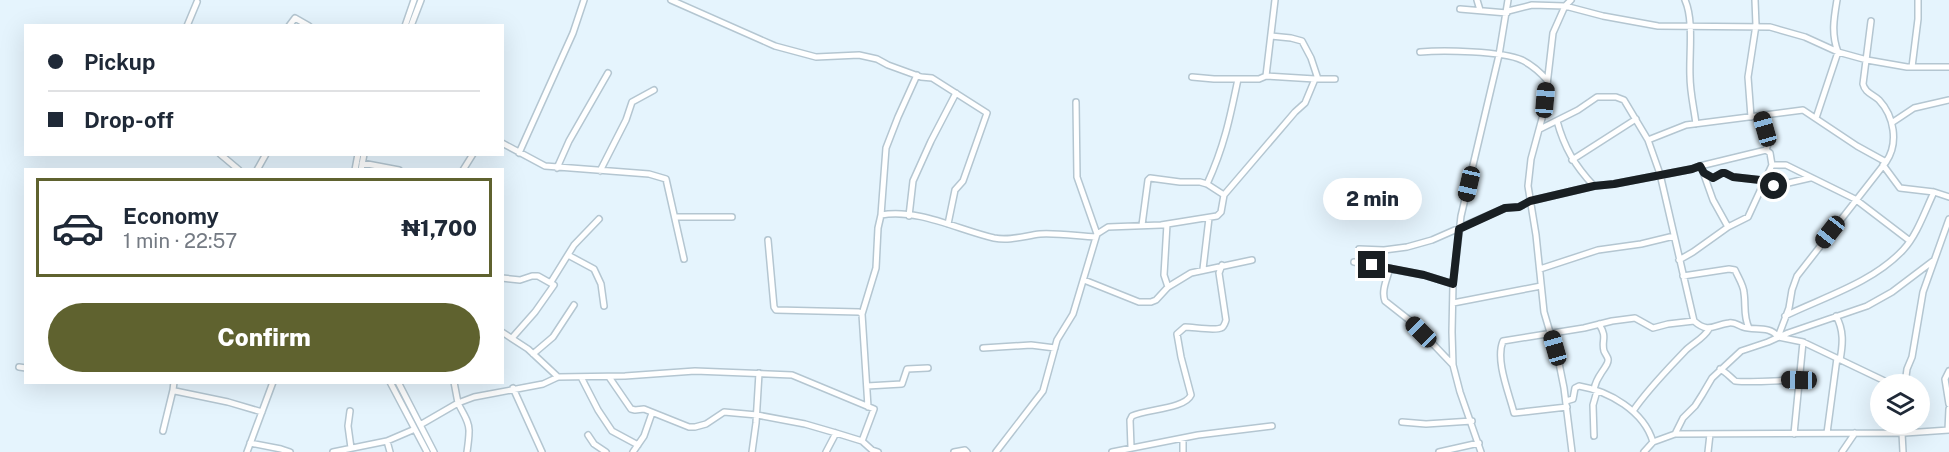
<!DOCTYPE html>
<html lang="en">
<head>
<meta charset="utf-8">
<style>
	:root { --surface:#fff; --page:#f6f6f7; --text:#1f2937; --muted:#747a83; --line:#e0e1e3; --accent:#5f622f }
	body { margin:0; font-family:"Public Sans",sans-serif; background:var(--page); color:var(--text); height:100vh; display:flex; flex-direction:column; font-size:22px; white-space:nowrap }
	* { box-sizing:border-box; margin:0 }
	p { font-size:20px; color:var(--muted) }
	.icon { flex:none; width:33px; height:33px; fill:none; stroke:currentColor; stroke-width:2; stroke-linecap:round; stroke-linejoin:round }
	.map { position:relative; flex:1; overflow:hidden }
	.drawer { position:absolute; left:24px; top:168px; width:480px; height:216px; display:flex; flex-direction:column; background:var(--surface); border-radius:0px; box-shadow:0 6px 24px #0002 }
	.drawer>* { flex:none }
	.hud { position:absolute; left:24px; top:24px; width:480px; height:132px; border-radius:0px; box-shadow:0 6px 24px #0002; display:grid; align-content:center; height:132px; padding:0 24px; background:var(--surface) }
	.controls { position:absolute; left:1870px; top:374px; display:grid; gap:12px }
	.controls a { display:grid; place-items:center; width:60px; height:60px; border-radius:50%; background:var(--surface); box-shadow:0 6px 24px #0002; font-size:30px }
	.end { position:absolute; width:27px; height:27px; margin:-14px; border:8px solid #191f23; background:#fff; box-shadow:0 0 0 3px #fff }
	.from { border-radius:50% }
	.bubble { position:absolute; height:42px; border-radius:21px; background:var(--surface); box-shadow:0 6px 24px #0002; font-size:20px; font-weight:800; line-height:42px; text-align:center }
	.car { position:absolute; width:18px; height:36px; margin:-18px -9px; border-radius:8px; box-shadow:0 0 4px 2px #0007; background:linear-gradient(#222 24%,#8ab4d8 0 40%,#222 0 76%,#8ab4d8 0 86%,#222 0) }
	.hud b { display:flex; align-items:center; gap:21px; height:57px; font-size:22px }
	.hud b+b { border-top:2px solid var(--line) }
	.hud i { width:15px; height:15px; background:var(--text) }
	ul { padding:10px 0 0; list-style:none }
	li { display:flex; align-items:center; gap:18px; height:99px; margin:0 12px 9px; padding:0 12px; border:3px solid var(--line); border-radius:0px }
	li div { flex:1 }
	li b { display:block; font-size:22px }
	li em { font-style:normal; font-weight:800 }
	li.current { border-color:var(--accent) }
	li>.icon { width:54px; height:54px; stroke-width:1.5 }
	.action { display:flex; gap:12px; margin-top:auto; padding:12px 24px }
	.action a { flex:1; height:69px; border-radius:36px; background:var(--accent); color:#fff; font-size:24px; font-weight:800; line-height:69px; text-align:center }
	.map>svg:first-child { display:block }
</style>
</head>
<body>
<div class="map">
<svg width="1949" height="452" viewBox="0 0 1949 452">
	<rect width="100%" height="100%" fill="#e5f4fd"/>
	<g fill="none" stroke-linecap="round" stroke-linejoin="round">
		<defs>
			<path id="minor" d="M671,0L775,46L816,57L859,55L877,59L888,65L921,77L932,78L987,113L963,181L955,190L948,224
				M1477,0L1480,10
				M1571,0L1565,6L1553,33L1544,111L1531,159L1528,186L1536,235L1544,312L1559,363L1564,388L1572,452
				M1685,0C1694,20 1689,54 1690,76C1690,92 1694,108 1696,124
				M1460,9L1507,13
				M1508,11L1532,5L1565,6L1603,16L1658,26L1770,27L1805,37L1838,52L1867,60L1907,67H1949
				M187,26L197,2
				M289,26L295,18L309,26
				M405,26L414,0
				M411,26L421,0
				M1271,36L1291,38L1302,41L1311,58L1318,79
				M1420,52C1443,50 1502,51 1522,60C1532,65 1540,72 1547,80
				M1912,67L1918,19V0
				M1266,76L1275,0
				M1192,77L1214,79H1259L1266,76L1315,79
				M1076,102L1077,177L1097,234
				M1762,116L1769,141L1766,150
				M1751,117L1748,77L1756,25L1755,0
				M1816,118L1838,52C1831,34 1834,18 1837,0
				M1557,121C1564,147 1575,166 1594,186
				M1893,122L1914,108L1949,100
				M1540,129L1578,110L1597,97H1616L1624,100L1648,140L1660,174L1694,321C1709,334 1713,325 1729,323C1734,322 1738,325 1743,327C1754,331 1770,325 1778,337L1803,342L1891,384
				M1648,140L1686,125L1803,110L1857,146L1886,162
				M502,143L545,166L649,174L666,179L684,259
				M519,153L573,33L584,0
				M220,154L239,170
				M1572,160L1636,119
				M362,163L399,170
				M1772,165H1786L1855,199L1910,241
				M1883,165L1900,188L1934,192L1949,197
				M557,168L569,141L608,73
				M257,170L266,154
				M355,170L358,154
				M361,170L364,154
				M463,170L473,154
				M600,171L626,120L632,102L654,90
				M1703,172L1713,200L1728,227
				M1704,173L1713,178L1722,173H1725L1733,177L1760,180L1775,186L1810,178
				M1207,184C1224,147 1230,118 1238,79
				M881,215L886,148L898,117L917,75
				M909,216L913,181L931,141L956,93
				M675,217H732
				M1167,224L1164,275L1168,287
				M1142,225L1148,180L1150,178L1180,182H1200L1207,184L1224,195
				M768,240L774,307L776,310L859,312L862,314L868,407
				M1359,249L1384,250L1407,247L1432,240L1505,208L1519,207L1530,201L1594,186L1614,184L1692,169L1700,166L1766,150
				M568,255L594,269L601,284L604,306
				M1679,260L1693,252L1728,227L1748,217L1772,165L1770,153L1766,150
				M1354,262L1424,275L1453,284
				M1390,268C1387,279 1381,291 1385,301L1413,323L1453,365
				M1203,269L1209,218
				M1540,269L1598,250L1641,244L1674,236
				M1683,276L1729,269L1735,270C1738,277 1744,286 1744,293C1746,305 1743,316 1749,328
				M502,278L520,280L532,276H538L554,285L535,312L512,338
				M1084,280L1139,302H1151L1156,300L1168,287L1191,273L1252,260
				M551,282L574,245L599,219
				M1453,303L1541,286
				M862,314L876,268L878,228L881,215C917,208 959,230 994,238C1010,241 1024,236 1040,234C1058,233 1077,236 1096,237
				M1785,316C1824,297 1872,283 1903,250C1917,235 1925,211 1934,192
				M1836,316C1844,330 1843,344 1840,360
				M502,332L528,349L558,377
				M1778,337L1789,308L1792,290L1797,276L1886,162C1899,143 1894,116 1879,100C1873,94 1865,93 1863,84L1871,21
				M983,348L1031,345L1055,348
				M533,354L553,337L574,305
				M19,367L26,368
				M1720,369C1726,372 1730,377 1735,381C1739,383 1790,380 1799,380
				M1949,371L1945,379L1949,404
				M581,377L598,410L612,431L638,445
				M609,377L631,409L635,410L644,409L689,427H695L706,424L724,412L757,415L805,424L836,433L862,441L872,450L878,452
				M174,382L173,390L175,391L228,402L262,412
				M390,382L427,452
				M398,382L434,452
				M1905,384L1907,369L1912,357L1923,292L1949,219
				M867,386L902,384L907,369L928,368
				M513,388L542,452
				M1594,389C1597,376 1601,375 1607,364C1610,358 1606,356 1604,351C1601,340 1608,338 1599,324
				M1566,401L1573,399L1575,388L1579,386C1609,391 1644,411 1653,442
				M1567,407L1514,413C1509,393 1495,360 1503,341L1584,328L1612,321L1635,318L1653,328L1668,324L1694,321
				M350,411L348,426L351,448
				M1633,411C1648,389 1667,370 1685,351C1693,343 1703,339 1709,329
				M1402,422L1426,424L1472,421
				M420,425L458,403L454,382
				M1948,430L1949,409
				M163,431L173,390
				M1827,433L1837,358
				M1902,433L1903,452
				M1905,433V423
				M1675,434L1683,418L1695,406L1702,395L1712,378L1741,351L1768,342L1788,333L1867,306L1892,292L1933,261
				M1794,434L1803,342
				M588,435L594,444L606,452
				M1594,436L1593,405L1597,391
				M1183,438V452
				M387,441L390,452
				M250,443L281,449L290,452
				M1131,447L1130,420L1132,416C1146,409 1185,409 1191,395L1181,357L1177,334L1185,327C1193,327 1215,331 1221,328C1224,327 1225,323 1226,320L1219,273L1222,265
				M247,452L273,382
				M333,452L387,441L415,429
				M467,452C468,445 469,438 469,432C470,422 462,412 458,403L474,397L543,384L558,377L625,376L695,371L792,375L874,409L862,441
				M633,452L644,436L652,413
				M752,452L756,423L759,373
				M826,452L836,433
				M954,452L965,450L967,452
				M996,452L1043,391L1057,340L1073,314L1097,234L1108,227L1161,225L1217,216L1221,212L1224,195L1295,112L1305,103L1315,79H1335
				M1112,452L1198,435L1272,426
				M1439,452L1479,443
				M1481,452L1460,392L1453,365L1452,332L1453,284L1461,216L1499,55L1508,0
				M1644,452L1653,442L1675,434L1905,433L1949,430
				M1708,452L1710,434
				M1842,452L1855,433"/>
		</defs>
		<!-- minor casing -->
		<use href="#minor" stroke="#b4c6d1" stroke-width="8"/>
		<!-- minor -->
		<use href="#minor" stroke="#fff" stroke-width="5"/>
	</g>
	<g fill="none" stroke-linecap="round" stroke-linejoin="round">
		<!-- route -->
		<path stroke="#191f23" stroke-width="8" d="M1372,265L1424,275L1453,284L1459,229L1505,208L1519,207L1530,201L1594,186L1614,184L1692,169L1700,166L1704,173L1713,178L1722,173H1725L1733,177L1760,180L1774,186"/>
	</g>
</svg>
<div class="controls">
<a><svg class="icon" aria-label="layers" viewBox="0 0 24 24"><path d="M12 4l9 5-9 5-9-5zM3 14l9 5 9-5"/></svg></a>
</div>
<i class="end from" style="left:1774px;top:186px"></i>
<i class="end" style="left:1372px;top:265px"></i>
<div class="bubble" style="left:1323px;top:178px;width:99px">2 min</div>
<i class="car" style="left:1545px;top:100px;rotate:5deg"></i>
<i class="car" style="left:1765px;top:129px;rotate:344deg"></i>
<i class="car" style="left:1469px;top:184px;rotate:193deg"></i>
<i class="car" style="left:1830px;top:232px;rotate:218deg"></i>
<i class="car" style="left:1421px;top:332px;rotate:315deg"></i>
<i class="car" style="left:1555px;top:348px;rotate:344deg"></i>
<i class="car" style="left:1799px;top:380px;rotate:271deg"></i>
<div class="hud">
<b><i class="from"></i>Pickup</b>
<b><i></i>Drop-off</b>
</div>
<section class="drawer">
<ul>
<li class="current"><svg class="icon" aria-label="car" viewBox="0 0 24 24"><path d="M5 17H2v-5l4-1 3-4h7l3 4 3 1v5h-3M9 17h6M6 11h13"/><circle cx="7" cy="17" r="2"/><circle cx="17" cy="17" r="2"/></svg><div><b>Economy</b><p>1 min · 22:57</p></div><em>₦1,700</em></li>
</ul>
<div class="action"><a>Confirm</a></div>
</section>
</div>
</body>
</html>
